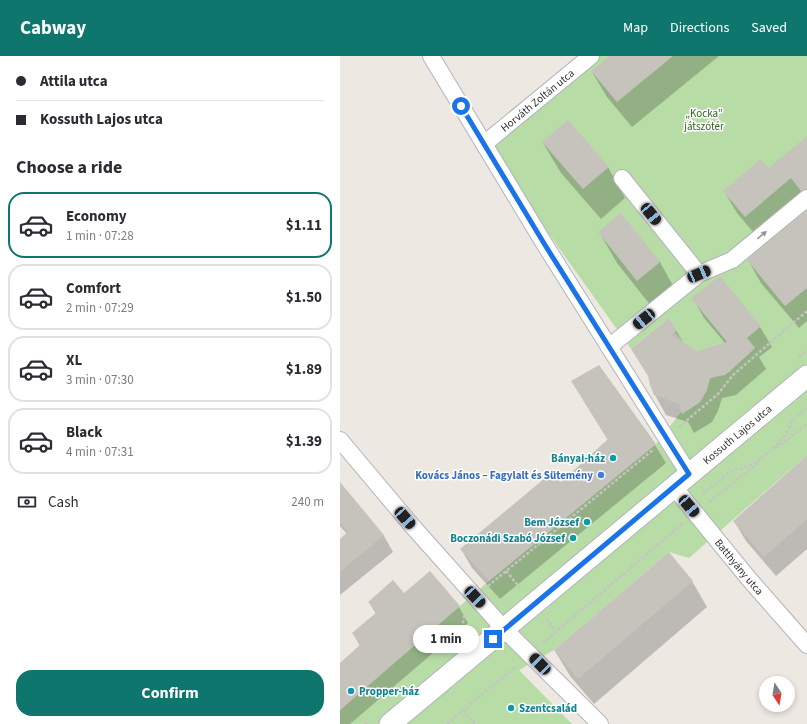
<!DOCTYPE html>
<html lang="en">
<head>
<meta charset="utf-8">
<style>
	:root { --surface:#fff; --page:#f2f2f3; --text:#2b2b33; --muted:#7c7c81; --line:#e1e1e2; --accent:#0f766e }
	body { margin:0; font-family:"Source Sans 3",sans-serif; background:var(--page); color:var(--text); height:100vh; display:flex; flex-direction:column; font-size:15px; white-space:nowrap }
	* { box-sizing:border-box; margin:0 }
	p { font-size:13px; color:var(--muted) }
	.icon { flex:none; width:22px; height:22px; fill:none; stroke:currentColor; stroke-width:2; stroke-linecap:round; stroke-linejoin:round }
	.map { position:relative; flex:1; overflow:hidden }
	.drawer { display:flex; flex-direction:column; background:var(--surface); width:340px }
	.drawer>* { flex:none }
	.hud { display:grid; align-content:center; height:88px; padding:0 16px; background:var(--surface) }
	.needle { width:26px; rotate:168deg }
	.controls { position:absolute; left:419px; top:620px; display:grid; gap:8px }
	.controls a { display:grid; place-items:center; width:36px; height:36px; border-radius:50%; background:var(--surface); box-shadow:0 2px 6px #0003; font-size:20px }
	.end { position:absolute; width:18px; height:18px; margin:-9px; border:5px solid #1a73e8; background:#fff; box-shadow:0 0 0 2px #fff }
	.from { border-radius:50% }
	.bubble { position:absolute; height:28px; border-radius:14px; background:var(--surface); box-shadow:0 2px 6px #0003; font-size:13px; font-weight:700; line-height:28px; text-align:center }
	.car { position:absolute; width:12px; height:24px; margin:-12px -6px; border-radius:5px; box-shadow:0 0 3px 1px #0007; background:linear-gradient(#222 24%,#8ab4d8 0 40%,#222 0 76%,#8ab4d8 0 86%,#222 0) }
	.hud b { display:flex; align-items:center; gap:14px; height:38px; font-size:15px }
	.hud b+b { border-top:1px solid var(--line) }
	.hud i { width:10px; height:10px; background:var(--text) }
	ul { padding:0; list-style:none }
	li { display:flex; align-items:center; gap:12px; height:66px; margin:0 8px 6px; padding:0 8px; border:2px solid var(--line); border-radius:16px }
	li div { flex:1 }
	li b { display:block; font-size:15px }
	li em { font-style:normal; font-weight:700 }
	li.on { border-color:var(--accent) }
	li>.icon { width:36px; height:36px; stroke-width:1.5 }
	h2 { padding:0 16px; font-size:18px; line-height:48px }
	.pay { display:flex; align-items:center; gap:10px; height:44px; padding:0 16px; font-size:15px }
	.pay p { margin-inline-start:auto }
	.action { display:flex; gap:8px; margin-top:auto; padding:8px 16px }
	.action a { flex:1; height:46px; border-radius:16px; background:var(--accent); color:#fff; font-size:16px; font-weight:700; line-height:46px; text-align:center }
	header { display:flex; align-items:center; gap:24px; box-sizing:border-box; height:56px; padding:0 20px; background:var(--accent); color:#fff }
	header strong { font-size:19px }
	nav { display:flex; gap:22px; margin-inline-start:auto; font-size:14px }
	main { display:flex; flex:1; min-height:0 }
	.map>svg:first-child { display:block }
</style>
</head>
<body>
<header>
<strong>Cabway</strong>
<nav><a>Map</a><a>Directions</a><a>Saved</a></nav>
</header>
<main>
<section class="drawer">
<div class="hud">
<b><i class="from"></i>Attila utca</b>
<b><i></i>Kossuth Lajos utca</b>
</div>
<h2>Choose a ride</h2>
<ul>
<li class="on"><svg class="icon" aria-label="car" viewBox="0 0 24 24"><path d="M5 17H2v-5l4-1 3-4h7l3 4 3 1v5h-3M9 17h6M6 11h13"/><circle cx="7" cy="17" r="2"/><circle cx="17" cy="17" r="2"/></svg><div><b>Economy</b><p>1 min · 07:28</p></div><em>$1.11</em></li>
<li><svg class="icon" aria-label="car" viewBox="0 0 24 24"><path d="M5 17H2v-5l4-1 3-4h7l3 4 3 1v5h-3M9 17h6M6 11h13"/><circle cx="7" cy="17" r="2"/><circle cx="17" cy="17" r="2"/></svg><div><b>Comfort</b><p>2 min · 07:29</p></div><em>$1.50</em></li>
<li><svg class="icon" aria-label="car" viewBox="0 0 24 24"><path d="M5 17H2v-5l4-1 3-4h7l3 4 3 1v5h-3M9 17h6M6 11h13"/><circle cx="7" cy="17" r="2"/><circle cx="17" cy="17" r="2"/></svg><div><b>XL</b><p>3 min · 07:30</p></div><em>$1.89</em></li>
<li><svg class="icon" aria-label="car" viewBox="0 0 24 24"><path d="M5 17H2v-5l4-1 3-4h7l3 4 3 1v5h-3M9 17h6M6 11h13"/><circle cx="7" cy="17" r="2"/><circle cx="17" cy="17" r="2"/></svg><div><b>Black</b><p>4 min · 07:31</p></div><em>$1.39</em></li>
</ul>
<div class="pay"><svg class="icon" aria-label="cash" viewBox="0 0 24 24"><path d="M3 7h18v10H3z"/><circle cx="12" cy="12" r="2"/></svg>Cash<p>240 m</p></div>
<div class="action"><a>Confirm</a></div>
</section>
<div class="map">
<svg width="467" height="668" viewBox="0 0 467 668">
	<rect width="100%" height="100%" fill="#ede8e2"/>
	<!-- green -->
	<path fill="#b8dca6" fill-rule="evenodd" d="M244,0H467V399L349,502L329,496L214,594L179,614L232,668H0V654L149,525L316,388L341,356L348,354L360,346L367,334L368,323L375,321L370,303L361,294L357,295L344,289L343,286L335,276L337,274L329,262L291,293L144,87ZM407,282L415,292L388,317L378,305Z"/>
	<!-- shadow -->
	<path fill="#0003" d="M272,0H379L292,71L267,41L252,16Z
		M467,82V148L419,183L397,157L384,135L429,114Z
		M203,87L268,111L285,142L261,163L221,117Z
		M467,156V265L459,272L421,227L408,204Z
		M281,159L320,206L337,237L315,255L277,207L259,176Z
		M353,242L420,271L432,291L419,301L426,313L396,339L382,342L378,355L372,366L354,377L348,366L326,359L315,339L310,322L292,293L336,274L344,288L357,296L385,287L364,262Z
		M243,344L315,389L326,407L160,543L132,512L121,493L221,428L268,384Z
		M467,401V493L436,520L406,485L394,465Z
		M0,427L44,480L53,496L0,539V484L7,478L0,470Z
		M90,516L119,551L128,567L10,668H0V608L20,590L13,577L36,558L29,546L64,538Z
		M352,525L367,551L254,648L230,620L215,595Z"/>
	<!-- building -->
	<path fill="#c6c3bd" d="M270,0H333L277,46L251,15Z
		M228,64L269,111L243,133L202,86Z
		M467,80V133L461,135L451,122L405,161L383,135L421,103L429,112Z
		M467,154V232L445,250L407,204Z
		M281,157L320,206L297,225L258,176Z
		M380,220L421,270L407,282L415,292L385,319L370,322L367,334L360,346L342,358L339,348L314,339L310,329L308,320L291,293L329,262L337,274L331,279L357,295L387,286L351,242Z
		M259,309L316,388L149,525L120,493L211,417L221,426L268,383L231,325Z
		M467,399V463L424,501L393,465Z
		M0,426L44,479L0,516V483L8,476L0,467Z
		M329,496L353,525L238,623L214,594Z
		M90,515L120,550L0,654V607L21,588L12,577L37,556L28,546L53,524L64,537Z"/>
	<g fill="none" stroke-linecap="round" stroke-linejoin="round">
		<defs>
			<g id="minor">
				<path d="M91,0L205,189L349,418"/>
				<path id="s1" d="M144,88L251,0"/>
				<path d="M282,122L359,218"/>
				<path d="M269,291L359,218L392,204L467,142"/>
				<path d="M0,384L74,472L164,573L260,668"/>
				<path id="s2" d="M334,431L409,523L467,589"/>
			</g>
			<g id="tertiary">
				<path id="s3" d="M50,668L467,320"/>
			</g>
		</defs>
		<!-- minor casing -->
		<use href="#minor" stroke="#b2b4bc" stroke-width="18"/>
		<!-- tertiary casing -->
		<use href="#tertiary" stroke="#b2b4bc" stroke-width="23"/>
		<!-- path -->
		<path stroke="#c4c4c4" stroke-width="2.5" stroke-dasharray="3 2" stroke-linecap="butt" d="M459,301L467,294
			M339,371L378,338L393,319L467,255
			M436,392L467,368
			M363,438L388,417L394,414L412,409L435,391L445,379L454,363L467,351
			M369,446L418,407
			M166,515L181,533
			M148,530L314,393
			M206,563L216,575
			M120,582L125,556
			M203,587L342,468
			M123,654L135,668
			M25,668L30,664
			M107,668L176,610"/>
		<!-- minor -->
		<use href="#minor" stroke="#fff" stroke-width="16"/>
		<!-- tertiary -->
		<use href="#tertiary" stroke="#fff" stroke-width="21"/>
	</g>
	<!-- one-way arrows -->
	<defs><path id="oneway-solid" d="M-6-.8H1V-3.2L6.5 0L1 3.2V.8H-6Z"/></defs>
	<use fill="#969696" href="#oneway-solid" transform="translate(422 179) rotate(-39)"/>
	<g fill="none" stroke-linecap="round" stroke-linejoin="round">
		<!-- route -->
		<path stroke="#1a73e8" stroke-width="5" d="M121,50L205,189L349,418L153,583"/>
	</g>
	<!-- markers -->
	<g fill="#0f9aa8" stroke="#fff" stroke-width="1.5">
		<circle cx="273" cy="402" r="4"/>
		<circle cx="247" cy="466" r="4"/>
		<circle cx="233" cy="482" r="4"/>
		<circle cx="11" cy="635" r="4"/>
		<circle cx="171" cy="652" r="4"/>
	</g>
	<circle fill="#3f7fe0" stroke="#fff" stroke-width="1.5" cx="261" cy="419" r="4"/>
	<g text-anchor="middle" stroke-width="3" stroke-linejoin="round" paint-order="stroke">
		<!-- street labels -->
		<g font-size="11" fill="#2e2e2e" stroke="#fff">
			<text dy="4" stroke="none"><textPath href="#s1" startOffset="69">Horváth Zoltán utca</textPath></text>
			<text dy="4" stroke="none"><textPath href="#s3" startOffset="452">Kossuth Lajos utca</textPath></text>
			<text dy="4" stroke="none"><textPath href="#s2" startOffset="103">Batthyány utca</textPath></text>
		</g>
		<!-- park labels -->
		<g font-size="11" fill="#316325" stroke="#fff">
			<text x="364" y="61">„Kocka”<tspan x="364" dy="13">játszótér</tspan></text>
		</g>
		<!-- culture labels -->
		<g font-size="11" font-weight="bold" fill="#0d838f" stroke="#fff" text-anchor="end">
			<text x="265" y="406">Bányai-ház</text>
			<text x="239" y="470">Bem József</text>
			<text x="225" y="486">Boczonádi Szabó József</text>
			<text x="19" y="639" text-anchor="start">Propper-ház</text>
			<text x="179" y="656" text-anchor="start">Szentcsalád</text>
		</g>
		<!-- shop labels -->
		<g font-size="11" font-weight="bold" fill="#366cbe" stroke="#fff" text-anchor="end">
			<text x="253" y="423">Kovács János – Fagylalt és Sütemény</text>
		</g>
	</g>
</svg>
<div class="controls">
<a><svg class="needle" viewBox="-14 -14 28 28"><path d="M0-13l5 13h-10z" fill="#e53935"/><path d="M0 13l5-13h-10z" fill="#7c7c81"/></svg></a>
</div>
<i class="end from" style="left:121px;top:50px"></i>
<i class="end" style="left:153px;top:583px"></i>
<div class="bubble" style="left:73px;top:569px;width:66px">1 min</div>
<i class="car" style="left:311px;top:158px;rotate:141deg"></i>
<i class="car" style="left:359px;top:218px;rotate:67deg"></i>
<i class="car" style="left:304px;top:263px;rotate:231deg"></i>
<i class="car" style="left:349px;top:450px;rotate:140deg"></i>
<i class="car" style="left:65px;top:462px;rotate:139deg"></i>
<i class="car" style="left:135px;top:541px;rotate:137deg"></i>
<i class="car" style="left:200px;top:608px;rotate:315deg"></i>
</div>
</main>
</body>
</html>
